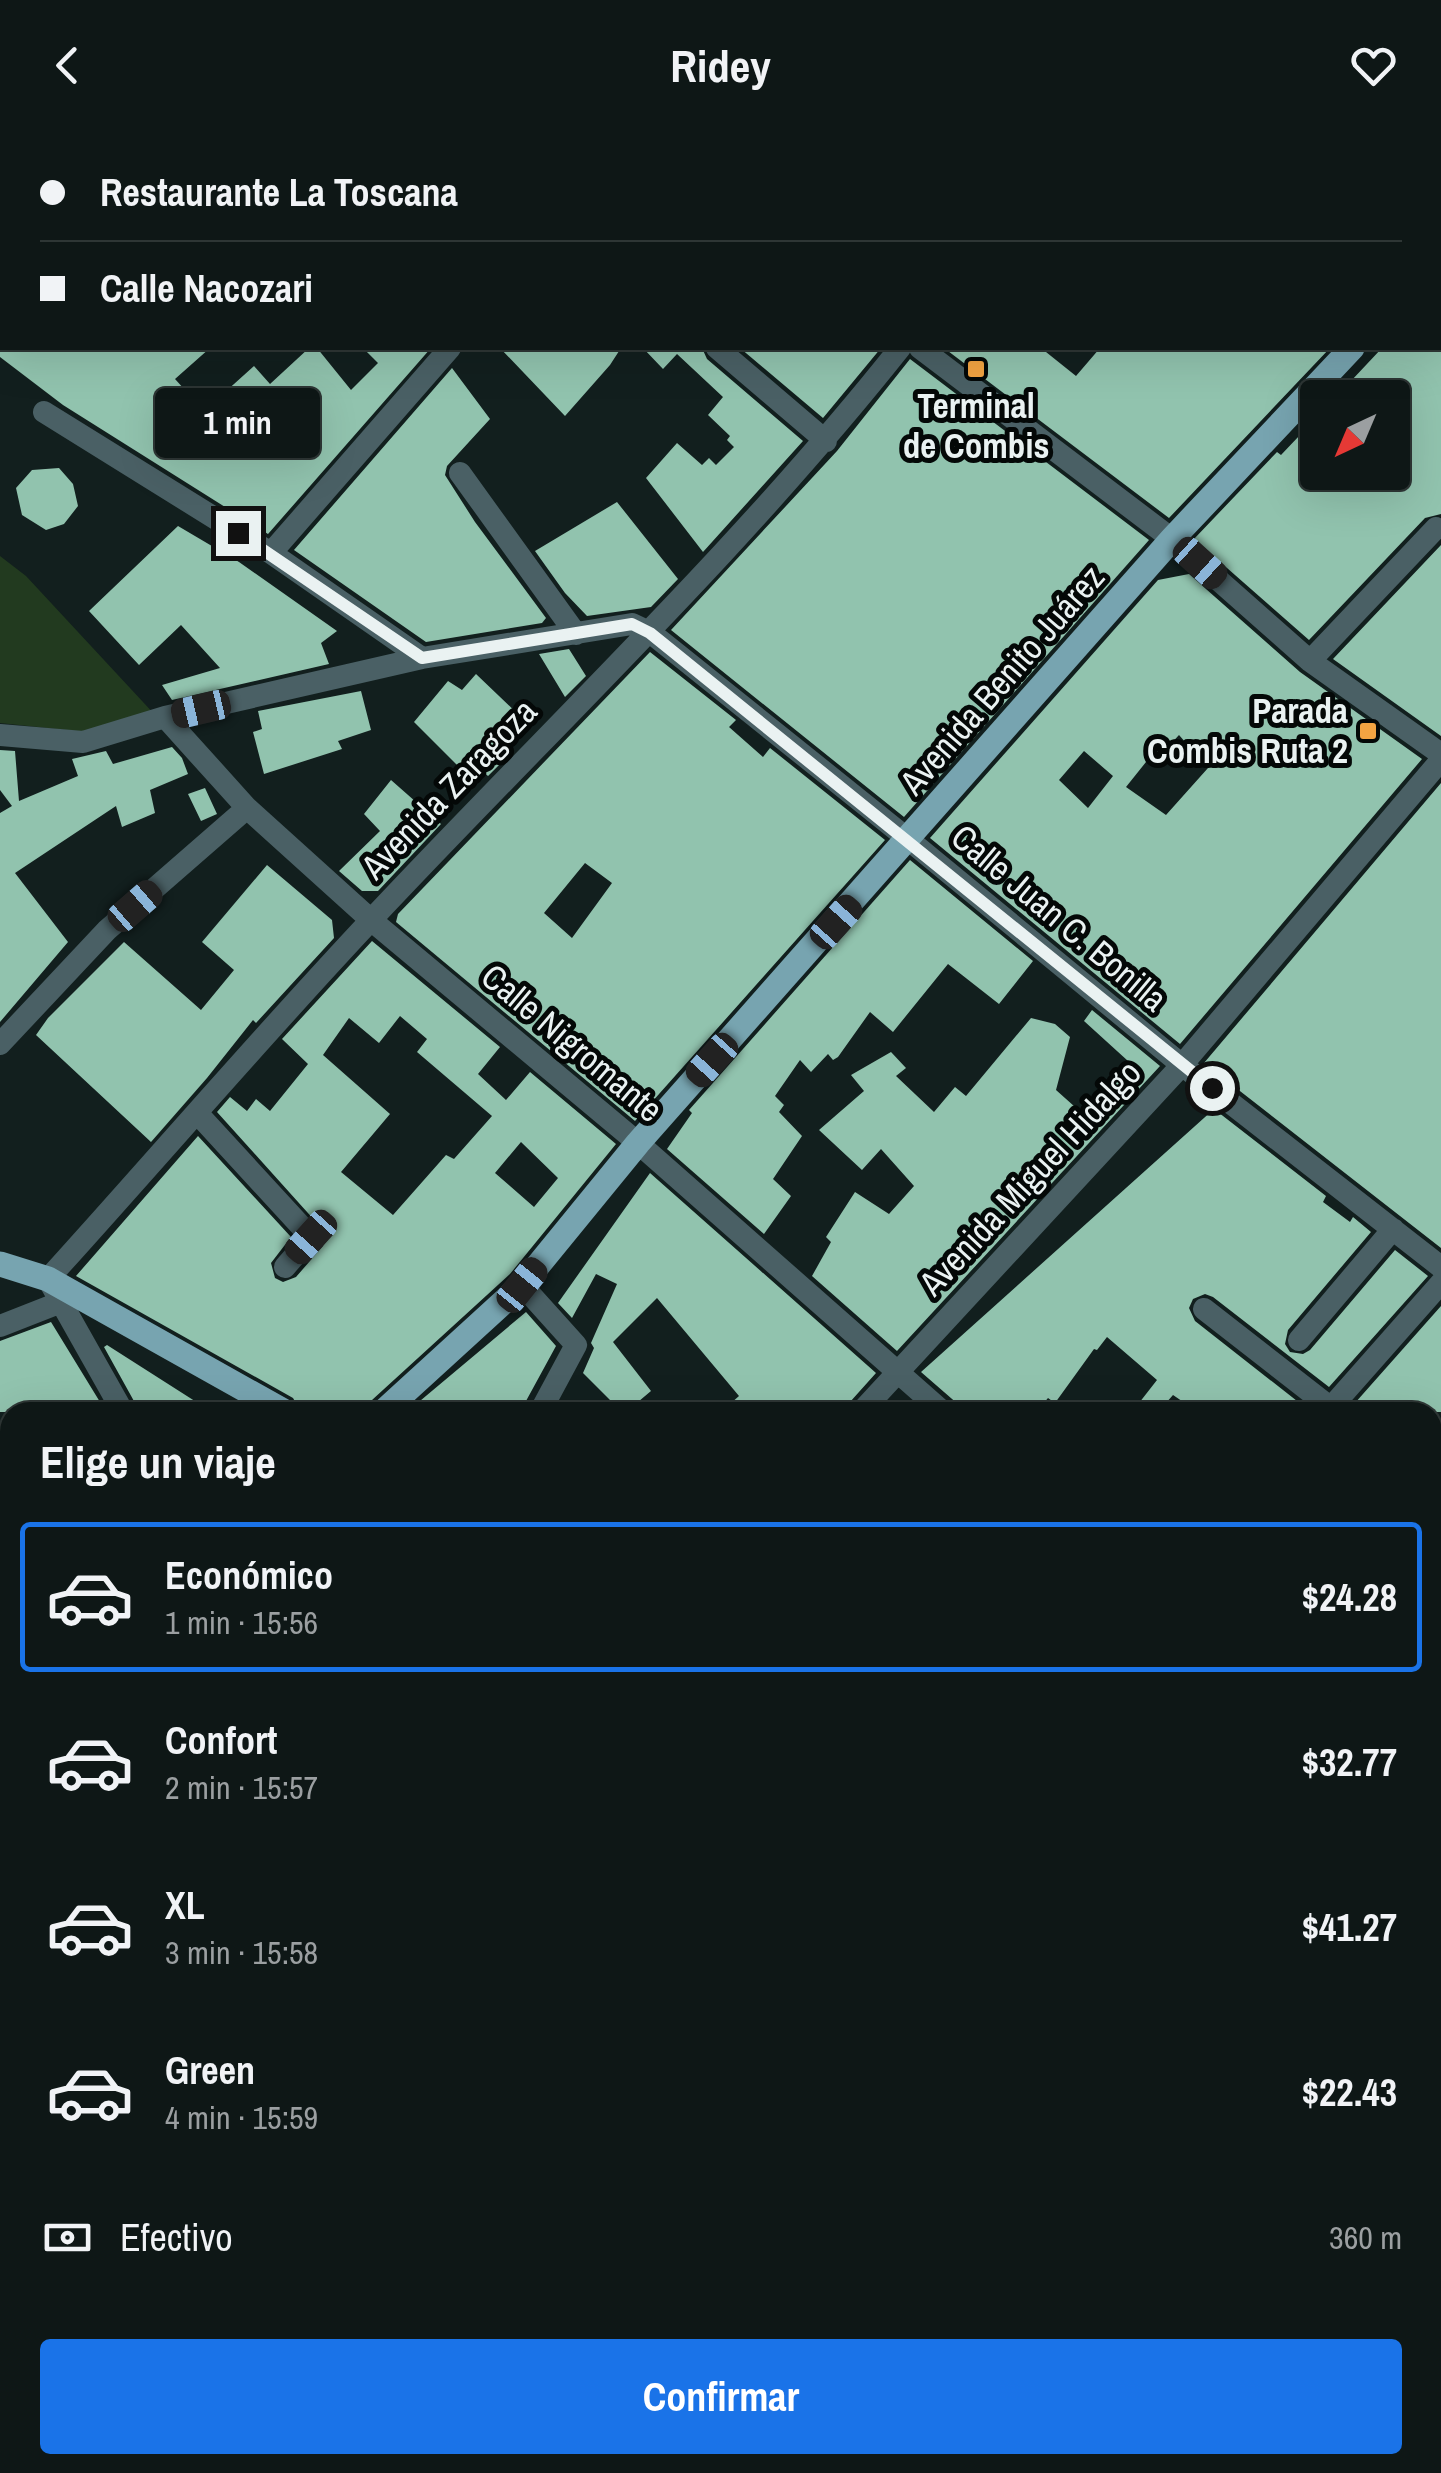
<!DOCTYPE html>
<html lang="es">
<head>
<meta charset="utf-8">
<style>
	:root { --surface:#0e1716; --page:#1c2423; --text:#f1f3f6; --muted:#9b9fa1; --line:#2e3635; --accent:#1a73e8 }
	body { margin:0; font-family:"Archivo Narrow",sans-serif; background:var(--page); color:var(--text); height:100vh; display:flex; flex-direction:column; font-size:38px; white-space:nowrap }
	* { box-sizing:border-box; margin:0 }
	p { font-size:32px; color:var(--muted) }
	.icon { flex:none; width:55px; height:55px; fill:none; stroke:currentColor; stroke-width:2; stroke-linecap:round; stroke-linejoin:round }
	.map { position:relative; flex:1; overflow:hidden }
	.panel { position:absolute; left:0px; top:1272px; width:1442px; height:1072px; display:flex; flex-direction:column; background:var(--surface); border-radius:30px 30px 0 0; box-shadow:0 10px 40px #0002,0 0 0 2px var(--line) }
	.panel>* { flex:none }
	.top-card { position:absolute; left:0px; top:0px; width:1442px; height:220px; box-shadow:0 10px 40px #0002,0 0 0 2px var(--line); display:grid; align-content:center; height:220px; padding:0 40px; background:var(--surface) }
	.needle { width:65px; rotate:224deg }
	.tools { position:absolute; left:1300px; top:250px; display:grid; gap:20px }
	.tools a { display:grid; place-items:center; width:110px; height:110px; border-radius:10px; background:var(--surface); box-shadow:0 10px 40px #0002,0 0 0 2px var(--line); font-size:50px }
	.end { position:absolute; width:45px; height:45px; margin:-22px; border:12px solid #eaf2f2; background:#111; box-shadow:0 0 0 5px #111 }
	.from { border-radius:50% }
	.bubble { position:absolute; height:70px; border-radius:10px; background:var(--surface); box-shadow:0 10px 40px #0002,0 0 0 2px var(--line); font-size:32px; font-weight:700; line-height:70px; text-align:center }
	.car { position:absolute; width:30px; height:60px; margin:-30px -15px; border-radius:12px; box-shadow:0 0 8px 2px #0007; background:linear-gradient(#222 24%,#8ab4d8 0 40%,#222 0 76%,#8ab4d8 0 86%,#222 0) }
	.top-card b { display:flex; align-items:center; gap:35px; height:95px; font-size:38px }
	.top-card b+b { border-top:2px solid var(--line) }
	.top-card i { width:25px; height:25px; background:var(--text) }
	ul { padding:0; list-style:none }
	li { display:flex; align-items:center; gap:30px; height:150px; margin:0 20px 15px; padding:0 20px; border:5px solid transparent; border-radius:10px }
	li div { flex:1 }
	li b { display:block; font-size:38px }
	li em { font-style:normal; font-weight:700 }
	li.selected { border-color:var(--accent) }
	li>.icon { width:90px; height:90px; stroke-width:1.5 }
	h2 { padding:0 40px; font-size:45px; line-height:120px }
	.pay { display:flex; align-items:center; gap:25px; height:110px; padding:0 40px; font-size:38px }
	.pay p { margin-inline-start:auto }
	.cta { display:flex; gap:20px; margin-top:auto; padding:20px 40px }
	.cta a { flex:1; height:115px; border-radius:10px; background:var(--accent); color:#fff; font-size:40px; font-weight:700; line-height:115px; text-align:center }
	header { display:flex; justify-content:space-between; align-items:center; height:130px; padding:0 40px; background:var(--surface); font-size:45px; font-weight:700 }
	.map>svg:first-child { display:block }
</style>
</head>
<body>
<header><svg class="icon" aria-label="back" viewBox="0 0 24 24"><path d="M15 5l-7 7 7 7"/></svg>Ridey<svg class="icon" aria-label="heart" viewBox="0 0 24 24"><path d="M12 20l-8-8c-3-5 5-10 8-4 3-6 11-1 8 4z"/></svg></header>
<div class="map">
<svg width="1441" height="2343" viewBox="0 0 1441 2343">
	<rect width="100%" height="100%" fill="#121f1e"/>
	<!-- built -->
	<path fill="#142a29" d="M10,1605V1729L0,1709V1610Z"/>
	<!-- green -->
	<path fill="#223a1f" d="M0,426L26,446L156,586L85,602L0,593Z
		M606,2335H895L891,2343H576Z"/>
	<!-- building -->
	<path fill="#91c3ae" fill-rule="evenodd" d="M0,218H210L175,249L204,281L254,236L270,254L309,218H317L351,260L378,233L363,218H431L268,404L63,275L0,227Z
		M500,218H621L610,235L565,286Z
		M643,218H702L707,229L803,311L703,422L646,348L677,313L702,335L709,328L716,335L734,317L727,310L730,306L708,285L723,267L677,224L663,239Z
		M740,218H881L823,288Z
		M944,218H1041L1076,246L1100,218H1330L1169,388Z
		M1382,218H1441V384L1425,388L1309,510L1194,409L1277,322L1281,325L1318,286V342H1392V268H1335Z
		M910,229L1149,410L904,687L671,500L837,321Z
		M452,238L490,289L447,336L445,345L475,392L546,488L542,493L426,512L294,420Z
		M59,338L73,354L78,376L64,394L46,400L22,385L16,358L32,340Z
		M617,372L678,449L651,477L587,486L565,463L535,421Z
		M178,396L239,432L337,501L321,513L329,534L172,570L162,555L220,538L181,495L139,535L89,481Z
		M1441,415V606L1333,529Z
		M1189,444L1300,542L1422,629L1180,914L930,708L1158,450ZM1179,605L1208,638L1166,685L1126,657L1150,627L1154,632ZM1084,621L1113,646L1088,678L1059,650Z
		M569,519L586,546L565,567L539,524Z
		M650,522L736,590L729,597L763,627L770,618L885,710L635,991L396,792L398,784ZM585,733L612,753L572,808L544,783Z
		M476,544L520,586L503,612L512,622L488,646L479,638L470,648L414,592L448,551L462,560Z
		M361,561L371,600L338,611L342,619L264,644L253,602L262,599L258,581Z
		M172,617L182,628L188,644L150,660L155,683L122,697L116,676L15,743L68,812L0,892V683L12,676L0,660V620L15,621L19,671L78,646L72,629L106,621L113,634Z
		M391,650L441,694L378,761H362L339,741L380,701L364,684Z
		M1441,653V1118L1204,933Z
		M205,658L217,684L201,691L188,664Z
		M910,730L1033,831L999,874L948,834L893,902L870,882L838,927L833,930L828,924L811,942L800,930L775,966L784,975L779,982L802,1006L773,1049L791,1066L764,1104L667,1019L692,983L689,980Z
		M267,735L332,790L334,808L256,893L253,890L207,948L151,1012L36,905L48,888L124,812L201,880L234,840L202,812Z
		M372,811L500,917L478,944L506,970L530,942L616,1014L510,1144L372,1270L367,1282H301L293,1268L76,1146L198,1006L291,1107L271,1133L275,1148L283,1152L296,1147L323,1116L325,1102L217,982L230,967L247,981L256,969L270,981L308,934L282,909ZM400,886L427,909L417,922L492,986L454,1029L446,1025L393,1085L341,1042L390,984L323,925L349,888L379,913ZM521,1012L558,1048L534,1077L495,1043Z
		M1092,880L1160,936L897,1221L812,1146L831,1112L826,1107L855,1062L889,1084L914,1056L881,1019L862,1040L819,1000L864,961L851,945L891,922L906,938L896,946L934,982L955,957L966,966L1031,888L1055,894L1070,907L1056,960L1084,985L1128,931L1084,891Z
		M1214,979L1326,1066L1323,1072L1350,1092L1353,1087L1371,1102L1288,1200L1285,1214L1290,1222L1303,1224L1310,1220L1395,1120L1428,1146L1329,1257L1213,1167L1205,1164L1193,1169L1189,1178L1195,1191L1311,1282H1198L1173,1265L1158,1282H1132L1157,1250L1107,1207L1097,1220L1094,1219L1055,1273L1048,1268L1036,1282H967L921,1242Z
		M650,1043L876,1243L850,1272L846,1282H721L739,1266L657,1168L613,1212L651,1261L626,1282H622L583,1243L594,1218L591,1213L617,1154L596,1144L572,1188L558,1173Z
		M1441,1176V1282H1347Z
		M526,1182L556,1216L520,1282H421L414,1276Z
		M51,1192L100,1272L77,1282H0V1211Z
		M107,1215L212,1282H140L104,1217Z"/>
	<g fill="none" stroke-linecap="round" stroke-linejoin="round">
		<!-- street -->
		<path stroke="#4a6065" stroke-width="22" d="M34,0L36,2
			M649,0L652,2
			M1291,0L1294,2
			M103,2L107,0
			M185,2L187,0
			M1088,2L1091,0
			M0,49L2,48
			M0,192L2,189
			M717,218L826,311
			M920,218L1172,409L1310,531L1441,624
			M44,282L271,423L422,528
			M460,343L576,504
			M271,423L450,218
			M1310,531L1436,398
			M165,587L247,678L371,790L638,1013L943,1282
			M0,605L83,612L165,587L422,528L632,494L651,503L909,710L1182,935L1441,1137
			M0,914L107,800L247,678
			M198,984L311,1107L285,1137
			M522,1155L576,1215L540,1282
			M1204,1179L1331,1278
			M0,1196L74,1167
			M1299,1210L1393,1099
			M123,1282L48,1149C156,1030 261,907 372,789C549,600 738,422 900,218
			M861,1282L1182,935L1441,630
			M1327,1282L1441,1153
			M0,1334L10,1329
			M0,1548L10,1541
			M0,1754L10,1775
			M1432,2139L1441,2131
			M5,2343L22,2335"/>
		<!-- secondary -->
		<path stroke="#638690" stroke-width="25" d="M0,1999L10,1994
			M216,2343L217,2335
			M489,2343L506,2335
			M929,2343L932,2335"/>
		<!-- primary -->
		<path stroke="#77a4b0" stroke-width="25" d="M1440,124L1441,122
			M0,1134L48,1149L285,1282
			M383,1282L522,1155L638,1013L1172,409L1352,218"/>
	</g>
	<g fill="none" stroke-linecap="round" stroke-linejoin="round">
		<!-- route -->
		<path stroke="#eaf2f2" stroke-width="12" d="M238,403L422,528L632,494L650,503L1212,958"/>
	</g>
	<!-- markers -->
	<g fill="#f3a442" stroke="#040807" stroke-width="4">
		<rect x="966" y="229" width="20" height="20" rx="5"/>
		<rect x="1358" y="591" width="20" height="20" rx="5"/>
	</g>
	<g text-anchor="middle" stroke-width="10" stroke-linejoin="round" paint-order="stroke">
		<!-- poi labels -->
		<g font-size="35" font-weight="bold" fill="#eaf2f2" stroke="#040807">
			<text x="976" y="288">Terminal<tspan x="976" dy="40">de Combis</tspan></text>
			<text x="1348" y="593" text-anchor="end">Parada<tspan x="1348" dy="40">Combis Ruta 2</tspan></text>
		</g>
		<!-- street labels -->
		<g font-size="35" fill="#eaf2f2" stroke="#040807">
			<text transform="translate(1002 550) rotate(-49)" y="12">Avenida Benito Juárez</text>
			<text transform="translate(449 659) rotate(-46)" y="12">Avenida Zaragoza</text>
			<text transform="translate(1059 788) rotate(40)" y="12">Calle Juan C. Bonilla</text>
			<text transform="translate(572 913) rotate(40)" y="12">Calle Nigromante</text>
			<text transform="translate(1030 1048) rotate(-47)" y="12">Avenida Miguel Hidalgo</text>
		</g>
	</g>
</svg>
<div class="tools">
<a><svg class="needle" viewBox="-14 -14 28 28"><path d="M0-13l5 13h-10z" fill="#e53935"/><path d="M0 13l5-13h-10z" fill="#9b9fa1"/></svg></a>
</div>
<i class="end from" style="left:1212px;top:958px"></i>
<i class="end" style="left:238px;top:403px"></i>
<div class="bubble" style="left:155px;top:258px;width:165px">1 min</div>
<i class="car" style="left:1200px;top:433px;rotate:132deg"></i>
<i class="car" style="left:201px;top:579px;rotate:257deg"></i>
<i class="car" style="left:135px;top:776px;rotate:49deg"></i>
<i class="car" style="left:836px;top:792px;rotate:42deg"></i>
<i class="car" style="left:712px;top:930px;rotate:222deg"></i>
<i class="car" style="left:311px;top:1107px;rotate:222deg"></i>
<i class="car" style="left:522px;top:1155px;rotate:39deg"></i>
<div class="top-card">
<b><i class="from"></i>Restaurante La Toscana</b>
<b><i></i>Calle Nacozari</b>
</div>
<section class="panel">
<h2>Elige un viaje</h2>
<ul>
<li class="selected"><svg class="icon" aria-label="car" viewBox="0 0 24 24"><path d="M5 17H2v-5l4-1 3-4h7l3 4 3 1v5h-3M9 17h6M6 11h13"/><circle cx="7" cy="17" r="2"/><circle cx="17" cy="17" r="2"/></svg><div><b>Económico</b><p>1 min · 15:56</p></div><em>$24.28</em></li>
<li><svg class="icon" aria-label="car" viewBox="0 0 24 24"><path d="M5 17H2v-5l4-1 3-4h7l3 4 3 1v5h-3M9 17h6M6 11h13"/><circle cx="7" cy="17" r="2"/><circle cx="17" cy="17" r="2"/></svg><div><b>Confort</b><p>2 min · 15:57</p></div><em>$32.77</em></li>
<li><svg class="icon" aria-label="car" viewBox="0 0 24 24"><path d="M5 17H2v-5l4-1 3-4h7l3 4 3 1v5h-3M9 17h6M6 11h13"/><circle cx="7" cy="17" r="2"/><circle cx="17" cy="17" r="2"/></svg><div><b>XL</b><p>3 min · 15:58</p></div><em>$41.27</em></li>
<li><svg class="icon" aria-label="car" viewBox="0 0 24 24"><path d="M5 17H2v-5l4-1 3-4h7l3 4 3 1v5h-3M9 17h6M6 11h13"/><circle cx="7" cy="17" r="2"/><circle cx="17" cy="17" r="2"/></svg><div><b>Green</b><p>4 min · 15:59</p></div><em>$22.43</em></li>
</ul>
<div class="pay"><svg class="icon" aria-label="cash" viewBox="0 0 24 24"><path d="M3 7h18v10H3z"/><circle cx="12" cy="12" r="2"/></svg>Efectivo<p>360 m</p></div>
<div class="cta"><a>Confirmar</a></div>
</section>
</div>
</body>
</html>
